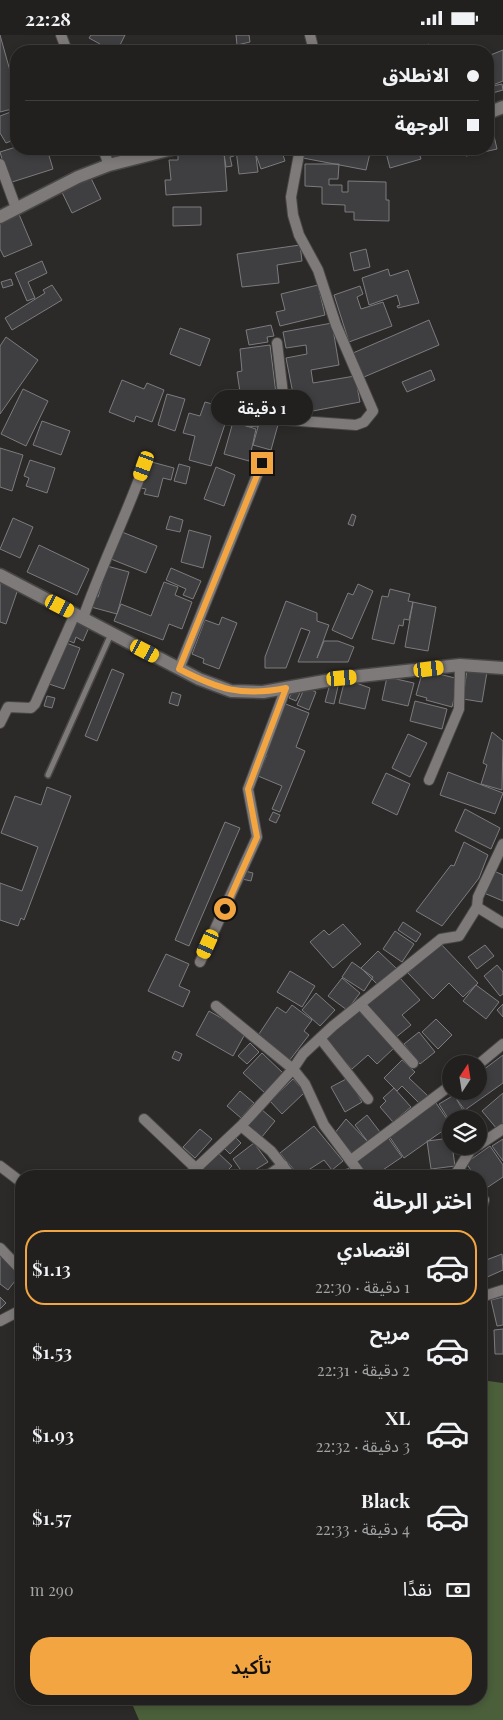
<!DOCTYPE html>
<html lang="ar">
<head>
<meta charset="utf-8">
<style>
	:root { --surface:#21201e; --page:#292827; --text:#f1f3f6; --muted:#a2a3a4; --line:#3e3e3c; --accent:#f2a541 }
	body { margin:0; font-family:"Playfair Display","Noto Sans Arabic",serif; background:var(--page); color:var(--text); direction:rtl; height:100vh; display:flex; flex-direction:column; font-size:19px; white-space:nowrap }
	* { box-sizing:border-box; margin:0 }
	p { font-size:16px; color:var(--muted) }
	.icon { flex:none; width:28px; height:28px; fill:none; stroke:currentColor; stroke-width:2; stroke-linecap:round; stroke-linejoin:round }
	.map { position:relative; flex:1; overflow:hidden; direction:ltr }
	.panel { position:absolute; left:15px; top:1135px; width:472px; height:535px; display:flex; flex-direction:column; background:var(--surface); border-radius:20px; box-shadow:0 2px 8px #0003,0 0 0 1px var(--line); direction:rtl }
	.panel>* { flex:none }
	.hud { position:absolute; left:10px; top:10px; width:484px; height:110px; border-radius:20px; box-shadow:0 2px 8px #0003,0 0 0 1px var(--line); direction:rtl; display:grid; align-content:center; height:110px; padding:0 15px; background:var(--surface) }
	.needle { width:32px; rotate:12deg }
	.fabs { position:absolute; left:442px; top:1020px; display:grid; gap:10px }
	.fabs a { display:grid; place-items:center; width:45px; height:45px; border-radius:50%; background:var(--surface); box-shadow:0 2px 8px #0003,0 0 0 1px var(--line); font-size:25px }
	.end { position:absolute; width:22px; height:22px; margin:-11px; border:6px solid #f2a541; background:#111; box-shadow:0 0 0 2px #111 }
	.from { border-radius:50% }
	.bubble { position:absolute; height:35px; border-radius:18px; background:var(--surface); box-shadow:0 2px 8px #0003,0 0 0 1px var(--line); font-size:16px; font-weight:600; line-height:35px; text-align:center; direction:rtl }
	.car { position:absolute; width:15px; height:30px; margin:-15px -8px; border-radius:6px; box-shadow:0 0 4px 1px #0007; background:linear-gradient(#f5c518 24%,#345 0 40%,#f5c518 0 76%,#345 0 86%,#f5c518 0) }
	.hud b { display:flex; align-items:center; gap:18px; height:48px; font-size:19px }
	.hud b+b { border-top:1px solid var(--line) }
	.hud i { width:12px; height:12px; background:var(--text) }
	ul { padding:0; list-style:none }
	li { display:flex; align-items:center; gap:15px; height:75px; margin:0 10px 8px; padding:0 5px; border:2px solid transparent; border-radius:20px }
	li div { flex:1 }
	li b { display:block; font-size:19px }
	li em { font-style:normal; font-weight:600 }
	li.selected { border-color:var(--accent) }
	li>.icon { width:45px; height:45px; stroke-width:1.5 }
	h2 { padding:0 15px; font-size:22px; line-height:60px }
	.pay { display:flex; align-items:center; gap:12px; height:55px; padding:0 15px; font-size:19px }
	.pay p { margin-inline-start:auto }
	.primary-button { display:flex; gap:10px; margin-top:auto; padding:10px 15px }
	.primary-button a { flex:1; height:58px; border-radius:20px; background:var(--accent); color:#111; font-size:20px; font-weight:600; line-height:58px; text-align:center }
	.status { display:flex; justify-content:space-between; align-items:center; height:35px; padding:0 25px; background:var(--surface); direction:ltr }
	.status svg { height:14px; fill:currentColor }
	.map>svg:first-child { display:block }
</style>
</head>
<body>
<div class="status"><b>22:28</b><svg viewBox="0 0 49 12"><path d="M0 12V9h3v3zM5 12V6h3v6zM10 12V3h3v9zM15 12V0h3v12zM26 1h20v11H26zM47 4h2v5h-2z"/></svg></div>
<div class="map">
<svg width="503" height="1685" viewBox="0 0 503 1685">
	<rect width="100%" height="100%" fill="#2c2a28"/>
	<!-- forest -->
	<path fill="#4b5f3b" d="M481,1345L503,1348V1685H139L130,1664H481Z"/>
	<!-- building -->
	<path fill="#3f3e40" stroke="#7c7b7e" d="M0,0L14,50L16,49V73L0,77Z
		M91,0H125L120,10L132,16H96L100,9L89,3Z
		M236,0H249L250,7L237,10Z
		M429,9L432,16H417L416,15Z
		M503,15V46L488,52V21Z
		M502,49L503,55L489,59L488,52Z
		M16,75V104L6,108L0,98V81Z
		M491,88L497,114L466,121L464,114H488V89Z
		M16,112L47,114L53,134L9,148L0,117Z
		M223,114H232L234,121L230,122L232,131L226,132Z
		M254,114H281L285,126L261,134Z
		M255,114L258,137L239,139L236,115Z
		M306,114H371L366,135L303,123Z
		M385,114H418L421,124L390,133Z
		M213,115H224L227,156L166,160L165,145H171L169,125H178V117Z
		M305,129H339L338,144H329V150H342V157H348V146L386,147V165H389V186L354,185V177H345V170L322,169V152L305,151Z
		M88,137L101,164L72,178L59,151Z
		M173,172H201V190L173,191Z
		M18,177L32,210L4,222L0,214V185Z
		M300,210L302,226L277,230L279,248L242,252L237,219Z
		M366,214L370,232L354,236L350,218Z
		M42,226L47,238L28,247L35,263L27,266L15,238Z
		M388,234L390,241L408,235L419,268L398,273L397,271L400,270L397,260L369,270L362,243Z
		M11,244L13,250L3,253L1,247Z
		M52,250L62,265L12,295L5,283L45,258L43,255Z
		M318,250L325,280L280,291L276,277L285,275L281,259Z
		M360,251L363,259L357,262L361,274L383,267L392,291L349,307L334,260Z
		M429,285L439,310L364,342L353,318Z
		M332,288L339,330L311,335L313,348L355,341L360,367L297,379L286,323L307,319L306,310L286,313L283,297Z
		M271,290L274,301L267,302L268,307L249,310L246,295Z
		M180,293L210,304L200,331L170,319Z
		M6,302L38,325L0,379V311Z
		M270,310L278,375L251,378L248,356L240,357L237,337L242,336L240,314Z
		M431,335L435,345L407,357L402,347Z
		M122,345L144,354L147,348L164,355L152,387L136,381L134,387L109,377Z
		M23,354L48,366L26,411L1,399Z
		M167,359L185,364L175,396L158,390Z
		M205,367L230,374L211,431L189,425L195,401L183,398L189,378L200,381Z
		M247,379L260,382L258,392L246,391Z
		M261,381L279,386L271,415L253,410Z
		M42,386L70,396L61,420L33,410Z
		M233,387L256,394L249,426L224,419Z
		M0,413L23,420L12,456L0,452Z
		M30,425L55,433L47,458L26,451L29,443L24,441Z
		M148,426L174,433L171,445L163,443L158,462L144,459L146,454L141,453Z
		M179,429L190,432L186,449L174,446Z
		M216,432L235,440L224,471L204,464Z
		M352,479L356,481L353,491L348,489Z
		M170,481L183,485L180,497L166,494Z
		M13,483L33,492L20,523L0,514Z
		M189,495L211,501L203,533L181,527Z
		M122,497L157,511L146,538L111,524Z
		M39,510L89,534L77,560L27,537Z
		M107,531L129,537L117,579L91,572L94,561L98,562Z
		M171,533L201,546L193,564L183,560L186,554L166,545Z
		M164,547L178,552L175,560L192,567L182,594L169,589L163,605L114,586L121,569L151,581Z
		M0,548L18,554L6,589L0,587Z
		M358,549L373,556L352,604L332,595L348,558L353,560Z
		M390,554L410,559L408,566L413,567L409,585L404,584L403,591L399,590L394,609L372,604L382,561L388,562Z
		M286,566L317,578V586L329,590L317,623L324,606H338L354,612L348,627H298L310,596L301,593L286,633H265V622Z
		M413,567L436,572L428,616L405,612Z
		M222,582L237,588L219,634L203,628L204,624L192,619L205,585L219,590Z
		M77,584L90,590L83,606L76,602L74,608L67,605Z
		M66,608L80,613L64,654L49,649Z
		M112,634L124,639L97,706L85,701Z
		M467,634L487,637L482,667L463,664Z
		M423,635L459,644L452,672L426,665L427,663L416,660Z
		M387,642L414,648L408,671L382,665Z
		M345,644L370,653L365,674L339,668Z
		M331,645L339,647L334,669L325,667Z
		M305,652L316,657L309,675L297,670Z
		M293,655L300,658L296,666L289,663Z
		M172,657L181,660L178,671L169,668Z
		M47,661L55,663L52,673L44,671Z
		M415,666L447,674L442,694L410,686Z
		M283,668L309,678L296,712L305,716L280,777L272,774L282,751L258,741L267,720L262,719Z
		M492,697L503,706L502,755L481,749L487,730L483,728Z
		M408,699L427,708L410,742L392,733Z
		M448,737L503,758L495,779L440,760Z
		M386,738L410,749L397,780L372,768Z
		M47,752L71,761L24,885L21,883L18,891L0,885V848L22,856L38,812L1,798L15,761L41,770Z
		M465,774L500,793L491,814L455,796Z
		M273,777L280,780L276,788L269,785Z
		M225,787L240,793L189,911L175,905Z
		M464,807L488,820L479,843L442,891L416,876L451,830L454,831Z
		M245,836L253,838L251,846L242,844Z
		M494,836L503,840V866L484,858Z
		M403,887L421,899L416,907L398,895Z
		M343,889L361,909L333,933L310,907L324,895L329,900Z
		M395,896L414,909L402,927L383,914Z
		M440,908L478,948L463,962L449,948L433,964L408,938Z
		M485,910L494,921L477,934L468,922Z
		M378,916L397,934L380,952L361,933Z
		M166,919L189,929L179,951L190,956L183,972L148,956Z
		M352,927L373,942L364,956L342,942Z
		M497,930L503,937V959L500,961L484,941Z
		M290,936L315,951L302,972L277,957Z
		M399,942L420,965L402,980L411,990L395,1003L367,970Z
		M342,943L360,958L347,975L328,961Z
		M476,950L499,967L486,984L463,966Z
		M316,958L335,975L320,991L302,975Z
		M503,969V982L497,975Z
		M292,970L312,985L304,996L309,1000L289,1026L257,1002L277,972L286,978Z
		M357,974L394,1013L377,1029L368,1020L352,1034L324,1004Z
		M209,976L246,997L233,1021L196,1000Z
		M436,984L452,1000L438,1014L422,997Z
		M419,997L435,1017L420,1029L404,1009Z
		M250,1008L259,1017L247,1029L238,1021Z
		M175,1016L182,1019L179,1026L172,1023Z
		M262,1018L283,1038L265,1058L243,1038Z
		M503,1020V1048L465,1075L451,1057L479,1056V1038Z
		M402,1025L415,1037L409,1043L428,1061L420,1069L402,1051L397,1056L384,1043Z
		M348,1043L362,1067L345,1077L331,1052Z
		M293,1044L305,1057L282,1079L270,1066Z
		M394,1053L411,1072L393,1087L380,1072L386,1066L383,1063Z
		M240,1056L254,1068L241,1083L227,1071Z
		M503,1058V1089L497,1094L482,1076Z
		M454,1060L467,1082L451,1084V1088L439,1069Z
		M436,1068L451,1090L404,1123L389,1101Z
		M261,1074L275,1086L261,1103L247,1092Z
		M367,1080L380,1097L368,1107L355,1090Z
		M346,1084L368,1107L354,1120L334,1099Z
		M314,1091L343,1126L332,1135L324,1125L299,1141L280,1118Z
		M200,1094L212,1104L195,1123L183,1112Z
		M233,1100L241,1108L230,1119L222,1111Z
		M387,1101L402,1122L374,1141H367L355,1124Z
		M451,1103L455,1131L431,1134L427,1106Z
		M503,1104V1126L492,1111Z
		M254,1108L268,1127L245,1141L233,1124Z
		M490,1111L503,1130V1142L485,1154L481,1150V1141H475L466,1128Z
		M217,1117L232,1131L222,1141H210L202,1134Z
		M355,1132L357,1141H333L332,1138Z
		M502,1219L503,1235L485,1243L481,1227Z
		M0,1220L21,1238L8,1255L0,1249Z
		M0,1262L6,1268L0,1274Z
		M503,1262V1290L497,1291L491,1265Z
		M503,1294V1319H495L494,1295Z"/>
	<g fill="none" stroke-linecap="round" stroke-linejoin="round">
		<defs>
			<path id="lane" d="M48,740L111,599"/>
			<path id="street" d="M61,0L67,16
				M310,0L314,16
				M103,114L109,130
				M0,129L16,173
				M277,308L286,385
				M265,378L286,385L356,390L364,387L373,376L336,290L318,235L299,200L293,180L291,162L300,114
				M83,583C101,532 125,483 144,431
				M179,634L262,428
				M0,688L8,672L31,673L35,669L75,579
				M429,745L459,674L460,630
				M477,872L503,888
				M200,927L257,802L248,754L286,653
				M360,969L413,1028
				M320,1003L368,1064
				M479,1029L503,1009
				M144,1084L204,1141
				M241,1091L271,1116L291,1141
				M479,1110L503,1094
				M351,1125L451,1050
				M0,1131L21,1147
				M188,1141L241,1091L293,1034L216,971
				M267,1141L283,1130
				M362,1141L324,1090L305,1049L293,1034L303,1019L333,991L441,904L459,901L477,872L478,862L503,809
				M461,1141L457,1137L470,1116L477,1111
				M481,1163L484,1165L481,1174
				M0,1213L21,1235
				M481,1262L503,1255
				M0,1286L21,1275"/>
			<path id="secondary" d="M488,78L503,72
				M0,182L78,142L109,130L172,114
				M0,540L199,644L231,656L263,657L342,643L460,630L503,633"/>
		</defs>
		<!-- lane casing -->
		<use href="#lane" stroke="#494746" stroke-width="8"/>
		<!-- street casing -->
		<use href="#street" stroke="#494746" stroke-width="12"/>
		<!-- secondary casing -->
		<use href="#secondary" stroke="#494746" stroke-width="15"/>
		<!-- lane -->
		<use href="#lane" stroke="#7e7a79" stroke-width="5"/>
		<!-- street -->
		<use href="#street" stroke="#7e7a79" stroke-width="10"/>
		<!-- secondary -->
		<use href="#secondary" stroke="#7e7a79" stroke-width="12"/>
	</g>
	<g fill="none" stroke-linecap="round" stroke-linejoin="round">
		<!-- route -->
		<path stroke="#f2a541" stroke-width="6" d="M225,874L257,802L248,754L286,653C241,662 218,654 179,634L262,428"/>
	</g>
</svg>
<div class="fabs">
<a><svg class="needle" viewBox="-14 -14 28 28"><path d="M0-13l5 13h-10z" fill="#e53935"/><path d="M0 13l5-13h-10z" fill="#a2a3a4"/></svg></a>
<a><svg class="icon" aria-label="layers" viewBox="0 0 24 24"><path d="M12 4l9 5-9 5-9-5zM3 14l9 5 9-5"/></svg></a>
</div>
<i class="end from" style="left:225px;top:874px"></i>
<i class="end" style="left:262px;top:428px"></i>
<div class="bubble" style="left:211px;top:355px;width:102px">1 دقيقة</div>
<i class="car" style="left:144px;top:431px;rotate:200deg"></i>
<i class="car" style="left:60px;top:571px;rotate:117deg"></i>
<i class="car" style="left:145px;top:616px;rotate:118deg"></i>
<i class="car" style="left:429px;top:634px;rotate:83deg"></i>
<i class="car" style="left:342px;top:643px;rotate:85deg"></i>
<i class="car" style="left:208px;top:909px;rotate:204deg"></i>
<div class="hud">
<b><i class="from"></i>الانطلاق</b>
<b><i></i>الوجهة</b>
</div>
<section class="panel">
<h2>اختر الرحلة</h2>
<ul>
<li class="selected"><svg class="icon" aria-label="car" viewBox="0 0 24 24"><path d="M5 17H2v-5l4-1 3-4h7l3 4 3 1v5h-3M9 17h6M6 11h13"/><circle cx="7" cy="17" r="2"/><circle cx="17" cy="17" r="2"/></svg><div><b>اقتصادي</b><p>1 دقيقة · 22:30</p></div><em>$1.13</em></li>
<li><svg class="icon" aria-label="car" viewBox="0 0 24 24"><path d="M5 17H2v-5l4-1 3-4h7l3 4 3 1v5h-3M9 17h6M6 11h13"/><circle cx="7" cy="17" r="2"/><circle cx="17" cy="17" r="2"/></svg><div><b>مريح</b><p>2 دقيقة · 22:31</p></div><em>$1.53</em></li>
<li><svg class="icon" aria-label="car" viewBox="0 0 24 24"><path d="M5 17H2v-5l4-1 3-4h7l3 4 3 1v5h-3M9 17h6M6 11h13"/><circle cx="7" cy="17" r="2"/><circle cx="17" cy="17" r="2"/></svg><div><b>XL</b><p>3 دقيقة · 22:32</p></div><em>$1.93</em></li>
<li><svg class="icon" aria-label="car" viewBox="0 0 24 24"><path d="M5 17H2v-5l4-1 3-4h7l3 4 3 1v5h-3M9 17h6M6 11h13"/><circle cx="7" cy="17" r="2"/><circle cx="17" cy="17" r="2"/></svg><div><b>Black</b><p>4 دقيقة · 22:33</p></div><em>$1.57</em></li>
</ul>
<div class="pay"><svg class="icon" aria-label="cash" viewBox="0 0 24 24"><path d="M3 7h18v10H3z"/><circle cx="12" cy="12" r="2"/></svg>نقدًا<p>290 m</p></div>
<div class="primary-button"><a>تأكيد</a></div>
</section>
</div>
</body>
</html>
